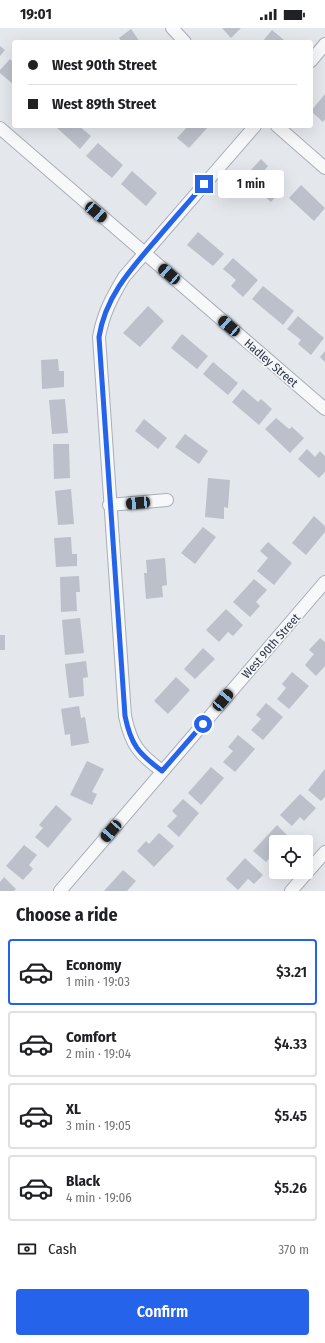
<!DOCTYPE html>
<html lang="en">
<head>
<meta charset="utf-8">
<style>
	:root { --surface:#fff; --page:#f6f6f6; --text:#202124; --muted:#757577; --line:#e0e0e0; --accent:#2563eb }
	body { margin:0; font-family:"Fira Sans Condensed",sans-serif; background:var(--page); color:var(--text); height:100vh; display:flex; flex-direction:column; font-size:15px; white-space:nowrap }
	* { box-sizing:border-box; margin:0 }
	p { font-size:13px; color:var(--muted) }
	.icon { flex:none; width:22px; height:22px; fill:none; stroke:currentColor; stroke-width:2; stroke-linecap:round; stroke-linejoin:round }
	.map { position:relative; height:863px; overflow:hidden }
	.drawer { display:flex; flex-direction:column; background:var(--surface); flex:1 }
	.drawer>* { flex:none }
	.banner { position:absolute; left:12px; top:12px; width:301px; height:88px; border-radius:4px; box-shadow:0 4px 16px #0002; display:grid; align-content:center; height:88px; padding:0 16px; background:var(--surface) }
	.buttons { position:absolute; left:269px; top:807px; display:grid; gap:8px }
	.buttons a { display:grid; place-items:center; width:44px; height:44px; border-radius:4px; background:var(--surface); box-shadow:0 4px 16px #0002; font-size:20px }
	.end { position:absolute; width:18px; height:18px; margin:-9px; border:5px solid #2563eb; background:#fff; box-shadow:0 0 0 2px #fff }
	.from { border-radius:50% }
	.bubble { position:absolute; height:28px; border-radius:4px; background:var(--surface); box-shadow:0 4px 16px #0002; font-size:13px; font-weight:600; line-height:28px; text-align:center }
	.car { position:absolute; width:12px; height:24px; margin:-12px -6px; border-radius:5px; box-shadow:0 0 3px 1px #0007; background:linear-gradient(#222 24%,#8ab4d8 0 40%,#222 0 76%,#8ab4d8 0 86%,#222 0) }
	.banner b { display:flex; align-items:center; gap:14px; height:38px; font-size:15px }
	.banner b+b { border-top:1px solid var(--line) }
	.banner i { width:10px; height:10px; background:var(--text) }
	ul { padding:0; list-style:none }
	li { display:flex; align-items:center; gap:12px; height:66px; margin:0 8px 6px; padding:0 8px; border:2px solid var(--line); border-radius:4px }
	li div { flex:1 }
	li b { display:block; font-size:15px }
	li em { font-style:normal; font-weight:600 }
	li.selected { border-color:var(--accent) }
	li>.icon { width:36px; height:36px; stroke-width:1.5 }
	h2 { padding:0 16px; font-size:18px; line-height:48px }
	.pay { display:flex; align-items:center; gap:10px; height:44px; padding:0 16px; font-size:15px }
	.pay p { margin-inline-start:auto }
	.action { display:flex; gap:8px; margin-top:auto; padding:8px 16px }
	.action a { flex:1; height:46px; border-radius:4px; background:var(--accent); color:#fff; font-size:16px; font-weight:600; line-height:46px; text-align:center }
	.status { display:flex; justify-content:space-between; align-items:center; height:28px; padding:0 20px; background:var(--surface); direction:ltr }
	.status svg { height:11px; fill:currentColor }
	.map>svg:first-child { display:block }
</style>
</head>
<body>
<div class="status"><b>19:01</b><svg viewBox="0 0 49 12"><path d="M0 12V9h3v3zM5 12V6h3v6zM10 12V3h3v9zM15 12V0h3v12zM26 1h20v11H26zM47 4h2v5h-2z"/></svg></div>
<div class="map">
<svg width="325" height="863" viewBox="0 0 325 863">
	<rect width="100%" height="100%" fill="#e4e7ec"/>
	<!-- building -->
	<path fill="#bbc0ca" d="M222,0H241L231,10Z
		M131,1L140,14H122L119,10Z
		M272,2L284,12L282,14H262Z
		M0,18L5,22L0,28Z
		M10,31L14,35V57L0,45V42Z
		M325,66V91L323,94L311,83Z
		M55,98H79L91,108L80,121Z
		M188,98H209L189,120L177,110Z
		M98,115L123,137L112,150L86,128Z
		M261,131L268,138L263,144L282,161L271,174L249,155L256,148L250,143Z
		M132,143L157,165L146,178L121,156Z
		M301,157L325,180L314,193L289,170Z
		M198,204L224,226L213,238L187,217Z
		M233,230L258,252L243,269L231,258L236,252L223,241Z
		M263,258L294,283L283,297L252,271Z
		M148,278L164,293L140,319L123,305Z
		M298,288L324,310L311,327L298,316L301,312L287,301Z
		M182,306L208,328L197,341L171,320Z
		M325,323V334L320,329Z
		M58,331L59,343H64V359L42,361L41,332Z
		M213,334L238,355L228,367L203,346Z
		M243,361L258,374L261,371L272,381L259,397L232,374Z
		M65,371L68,405L52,406L49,372Z
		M276,390L289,401L292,399L304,410L290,425L265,401Z
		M144,391L167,410L158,421L135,403Z
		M185,406L208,423L199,436L175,419Z
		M53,416H69L70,450L54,451Z
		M307,421L315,429L320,423L325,428V444L319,450L298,431Z
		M208,450L230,452L228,480L224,479V491L205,489Z
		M71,461L74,496L58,497L55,463Z
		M314,488L325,498V504L306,527L292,515Z
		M203,499L216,509L195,536L181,525Z
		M71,509L72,526H77V538L56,539L54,510Z
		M268,514L292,535L274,557L257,543L268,530L260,523Z
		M165,530L167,557L162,558L163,569L146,571L144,545H147L146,532Z
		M79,548L80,564H76L77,583L61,584L60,549Z
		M254,551L267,562L256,574L260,578L250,589L233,574Z
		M226,581L243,597L233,608L228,604L219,614L206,602Z
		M80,590L84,625L65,627L62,592Z
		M0,607H5V622H0Z
		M320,610L325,614V638L316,648L305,637L314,626L309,622Z
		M203,620L215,631L195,651L184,641Z
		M86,633L88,649L83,650L84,668L69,670L65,636Z
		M292,644L309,658L289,681L277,671L286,660L282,656Z
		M176,649L190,662L168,686L154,673Z
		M266,675L283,689L263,712L251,702L261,691L256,687Z
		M79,678L81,690L85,689L89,715L71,718L70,706L65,707L61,681Z
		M238,707L255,721L235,744L223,734L233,723L228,719Z
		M87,733L104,741L92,764L97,766L92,777L70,767Z
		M211,739L224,750L201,777L188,765Z
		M325,741V769L321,773L308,762Z
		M300,766L316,780L304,793L300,789L292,798L280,787Z
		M183,771L199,785L179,809L167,798L177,788L172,783Z
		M56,777L72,791L48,820L35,809L43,800L39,797Z
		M277,797L291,811L288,814H276V823L266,834L253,823Z
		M159,805L174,818L154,839L137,823L146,813L149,816Z
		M24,817L37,827L29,837L33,841L23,852L6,838Z
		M245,830L263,847L254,856L248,851L238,862L226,851Z
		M123,842L136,853L127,863H104Z
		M4,849L16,861L14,863H0V854Z"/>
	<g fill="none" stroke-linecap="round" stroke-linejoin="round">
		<defs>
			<path id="minor" d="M172,0L185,14
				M311,33L325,16
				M277,98L325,140
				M0,100L325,381
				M109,477L167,472
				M162,743C139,726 131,717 125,688L99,309C103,286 112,269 124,249L255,98
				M60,863L325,554
				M291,863L325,824"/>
		</defs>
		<!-- minor casing -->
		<use href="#minor" stroke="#a9aeb7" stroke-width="14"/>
		<!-- minor -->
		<use href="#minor" stroke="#f7f8fa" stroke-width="12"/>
	</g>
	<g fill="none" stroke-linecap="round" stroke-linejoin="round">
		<!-- route -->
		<path stroke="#2563eb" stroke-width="5" d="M203,696L162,743C138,725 131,717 125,688L99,309C105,270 129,243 155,213C171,194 188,175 204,156"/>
	</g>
	<g text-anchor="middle" stroke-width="3.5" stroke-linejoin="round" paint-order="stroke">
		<!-- street labels -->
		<g font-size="12" fill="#2b3445" stroke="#f4f6f9">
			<text transform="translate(271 335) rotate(41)" y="4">Hadley Street</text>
			<text transform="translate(271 618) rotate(-49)" y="4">West 90th Street</text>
		</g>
	</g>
</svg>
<div class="buttons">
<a><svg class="icon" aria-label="locate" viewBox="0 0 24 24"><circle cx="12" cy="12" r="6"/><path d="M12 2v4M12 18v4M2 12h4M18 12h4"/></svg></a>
</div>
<i class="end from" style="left:203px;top:696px"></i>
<i class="end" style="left:204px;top:156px"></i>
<div class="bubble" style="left:218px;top:142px;width:66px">1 min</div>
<i class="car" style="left:96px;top:184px;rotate:131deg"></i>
<i class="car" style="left:169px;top:246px;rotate:311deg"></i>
<i class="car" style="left:229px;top:298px;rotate:311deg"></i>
<i class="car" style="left:138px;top:475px;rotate:265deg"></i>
<i class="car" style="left:223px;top:672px;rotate:40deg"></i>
<i class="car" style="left:111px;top:803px;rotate:221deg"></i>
<div class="banner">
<b><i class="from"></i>West 90th Street</b>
<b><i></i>West 89th Street</b>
</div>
</div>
<section class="drawer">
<h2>Choose a ride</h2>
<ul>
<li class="selected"><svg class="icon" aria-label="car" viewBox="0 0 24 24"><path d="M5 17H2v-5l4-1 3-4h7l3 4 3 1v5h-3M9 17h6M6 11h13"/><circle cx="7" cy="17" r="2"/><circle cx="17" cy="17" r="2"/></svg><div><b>Economy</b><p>1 min · 19:03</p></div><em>$3.21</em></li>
<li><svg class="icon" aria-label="car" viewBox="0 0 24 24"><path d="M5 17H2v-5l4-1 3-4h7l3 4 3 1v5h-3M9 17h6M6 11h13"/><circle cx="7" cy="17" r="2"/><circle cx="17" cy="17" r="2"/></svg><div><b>Comfort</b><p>2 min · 19:04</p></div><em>$4.33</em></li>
<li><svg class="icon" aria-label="car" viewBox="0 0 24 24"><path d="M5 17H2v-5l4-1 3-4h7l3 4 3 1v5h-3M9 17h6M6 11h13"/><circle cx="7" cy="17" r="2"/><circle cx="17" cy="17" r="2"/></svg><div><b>XL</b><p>3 min · 19:05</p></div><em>$5.45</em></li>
<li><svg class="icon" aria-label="car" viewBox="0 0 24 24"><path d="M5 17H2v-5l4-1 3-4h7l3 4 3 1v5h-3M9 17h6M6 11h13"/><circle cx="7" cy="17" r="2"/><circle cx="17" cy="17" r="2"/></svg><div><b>Black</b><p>4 min · 19:06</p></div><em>$5.26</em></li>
</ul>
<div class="pay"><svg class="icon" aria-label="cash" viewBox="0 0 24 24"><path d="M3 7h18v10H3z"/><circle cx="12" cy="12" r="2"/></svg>Cash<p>370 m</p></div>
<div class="action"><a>Confirm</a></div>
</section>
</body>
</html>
